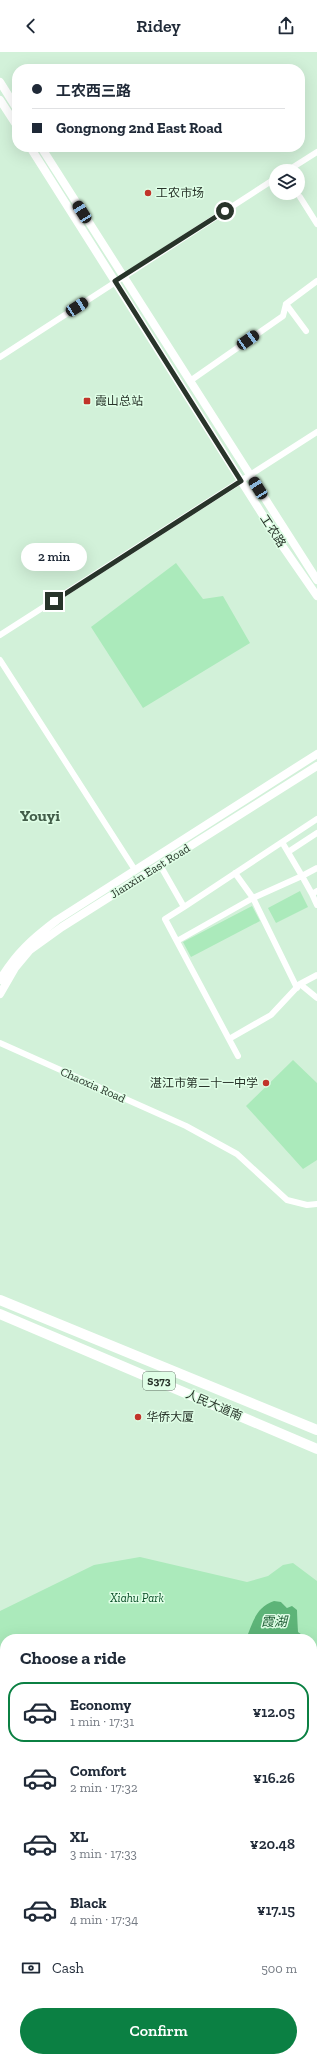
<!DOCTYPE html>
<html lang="en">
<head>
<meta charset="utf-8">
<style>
	:root { --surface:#fff; --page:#f6f6f7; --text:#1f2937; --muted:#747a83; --line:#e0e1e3; --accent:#0b8043 }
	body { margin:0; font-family:"Zilla Slab","Noto Sans SC",serif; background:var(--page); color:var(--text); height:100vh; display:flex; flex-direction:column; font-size:15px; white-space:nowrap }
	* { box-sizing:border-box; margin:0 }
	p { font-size:13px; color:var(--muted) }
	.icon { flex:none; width:22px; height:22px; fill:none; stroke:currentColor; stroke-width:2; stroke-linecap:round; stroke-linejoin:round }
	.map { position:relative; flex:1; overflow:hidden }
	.sheet { position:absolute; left:0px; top:1582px; width:317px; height:428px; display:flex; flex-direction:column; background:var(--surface); border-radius:16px 16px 0 0; box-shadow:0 4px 16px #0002 }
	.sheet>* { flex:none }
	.top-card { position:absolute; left:12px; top:12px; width:293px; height:88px; border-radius:16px; box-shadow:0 4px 16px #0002; display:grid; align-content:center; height:88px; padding:0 20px; background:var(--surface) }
	.buttons { position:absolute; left:269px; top:112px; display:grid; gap:8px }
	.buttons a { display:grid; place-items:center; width:36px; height:36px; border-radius:50%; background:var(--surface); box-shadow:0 4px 16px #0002; font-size:20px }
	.end { position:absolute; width:18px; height:18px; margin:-9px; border:5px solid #28342a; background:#fff; box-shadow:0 0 0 2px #fff }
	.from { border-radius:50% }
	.bubble { position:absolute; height:28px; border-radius:14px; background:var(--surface); box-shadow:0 4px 16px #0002; font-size:13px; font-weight:600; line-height:28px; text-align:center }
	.car { position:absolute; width:12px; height:24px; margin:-12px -6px; border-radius:5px; box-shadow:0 0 3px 1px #0007; background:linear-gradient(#222 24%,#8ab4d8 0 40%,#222 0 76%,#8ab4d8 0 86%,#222 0) }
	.top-card b { display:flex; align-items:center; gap:14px; height:38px; font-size:15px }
	.top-card b+b { border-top:1px solid var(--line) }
	.top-card i { width:10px; height:10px; background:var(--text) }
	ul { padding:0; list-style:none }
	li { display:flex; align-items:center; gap:12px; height:60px; margin:0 8px 6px; padding:0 12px; border:2px solid transparent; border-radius:16px }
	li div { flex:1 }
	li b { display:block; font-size:15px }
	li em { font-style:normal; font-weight:600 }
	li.selected { border-color:var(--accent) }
	li>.icon { width:36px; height:36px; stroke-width:1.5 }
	h2 { padding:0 20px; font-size:18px; line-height:48px }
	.pay { display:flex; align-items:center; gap:10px; height:44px; padding:0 20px; font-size:15px }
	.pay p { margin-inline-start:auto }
	.primary-button { display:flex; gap:8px; margin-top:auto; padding:8px 20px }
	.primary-button a { flex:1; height:46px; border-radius:24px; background:var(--accent); color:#fff; font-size:16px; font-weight:600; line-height:46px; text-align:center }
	header { display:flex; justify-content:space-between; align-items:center; height:52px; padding:0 20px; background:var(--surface); font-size:18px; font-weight:600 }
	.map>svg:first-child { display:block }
</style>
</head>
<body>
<header><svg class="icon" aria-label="back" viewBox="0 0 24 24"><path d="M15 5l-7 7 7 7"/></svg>Ridey<svg class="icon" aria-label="share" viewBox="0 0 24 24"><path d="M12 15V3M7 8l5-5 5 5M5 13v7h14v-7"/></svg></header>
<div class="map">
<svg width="317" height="2010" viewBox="0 0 317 2010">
	<rect width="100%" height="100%" fill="#d2f1d9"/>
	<!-- green -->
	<path fill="#abeabb" d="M176,511L203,547L223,544L250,591L143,656L91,575Z
		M300,839L308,855L276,871L268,856Z
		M252,854L260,869L191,905L183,890Z
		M293,1008L317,1031V1108L303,1117L246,1054Z
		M140,1505L247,1530L268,1524L283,1513L293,1511L317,1529V1595L312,1591V1587H308L298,1581L297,1558L287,1556L281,1550L256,1566L246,1587H5V1628L0,1629V1559L94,1513Z
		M317,1613V1737H312V1615Z
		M317,1934V1992L312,1990V1946Z"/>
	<!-- water -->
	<path fill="#5db478" d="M274,1549L281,1550L287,1556L292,1554L297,1558L298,1580L308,1587H246C253,1570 256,1555 274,1549Z
		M5,1628V1760L0,1762V1629Z"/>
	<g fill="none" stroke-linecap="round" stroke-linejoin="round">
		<!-- minor -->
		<path stroke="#fff" stroke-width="6" d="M287,119L317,100
			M300,145L317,172
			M286,252L306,279
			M0,305L276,126
			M190,329L283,264L286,252L317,229
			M0,583L317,380
			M0,608L135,818
			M288,800L317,781
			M160,813L184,855L317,767
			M235,821L253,846L297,936
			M317,839L312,842L317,853
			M312,842L302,824L317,816
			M184,855L165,867L238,1004
			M177,889L253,846L302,824L282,790
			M300,932L317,923
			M229,987L271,963L300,932L317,946
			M0,991L186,1074L237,1102L287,1148L307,1153L317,1152
			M312,1813L317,1816
			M0,1936L5,1939
			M312,1946L317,1934
			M153,2005L165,2010
			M27,2010L29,2005
			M285,2010L287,2005"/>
		<!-- tertiary -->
		<path stroke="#fff" stroke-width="8" d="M0,30L17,57
			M0,48L17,74
			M30,95L281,492L317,544
			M41,95L317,528
			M0,928C16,901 32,887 57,868L317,702
			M0,942L15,916L30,898L62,875L317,714"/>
		<!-- primary -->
		<path stroke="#fff" stroke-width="10" d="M0,1248L317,1378
			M0,1262L317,1397"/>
	</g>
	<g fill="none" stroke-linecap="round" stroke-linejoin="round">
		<!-- route -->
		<path stroke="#28342a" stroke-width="5" d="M54,549L241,429L115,229L225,159"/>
	</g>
	<!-- markers -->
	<g fill="#c1342a" stroke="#dffee6" stroke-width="1.5">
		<circle cx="148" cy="141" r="4"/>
		<rect x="83" y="345" width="8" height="8" rx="2"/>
		<circle cx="266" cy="1031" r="4"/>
		<circle cx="138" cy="1365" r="4"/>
	</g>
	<g text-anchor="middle" stroke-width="3" stroke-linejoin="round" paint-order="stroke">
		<!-- shield labels -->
		<rect fill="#dffee6" stroke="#5f7162" stroke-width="1" x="143" y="1320" width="32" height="18" rx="3"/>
		<g font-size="11" font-weight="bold" fill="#28342a">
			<text x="159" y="1333">S373</text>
		</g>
		<!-- poi labels -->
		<g font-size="12" fill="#28342a" stroke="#dffee6" text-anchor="start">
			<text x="156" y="145">工农市场</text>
			<text x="95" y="353">霞山总站</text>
			<text x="258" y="1035" text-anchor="end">湛江市第二十一中学</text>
			<text x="146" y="1369">华侨大厦</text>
		</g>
		<!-- street labels -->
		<g font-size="12" fill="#28342a" stroke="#dffee6">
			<text transform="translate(273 479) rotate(57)" y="4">工农路</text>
			<text transform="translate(150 819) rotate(-32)" y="4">Jianxin East Road</text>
			<text transform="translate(93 1033) rotate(24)" y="4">Chaoxia Road</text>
			<text transform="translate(214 1353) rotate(23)" y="4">人民大道南</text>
		</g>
		<!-- park labels -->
		<g font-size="12" font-style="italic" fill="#064b24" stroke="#dffee6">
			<text x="137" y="1550">Xiahu Park</text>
		</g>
		<!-- water labels -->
		<g font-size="13" font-style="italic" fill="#226038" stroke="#dffee6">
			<text x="274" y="1574">霞湖</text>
		</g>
		<!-- district labels -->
		<g font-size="16" font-weight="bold" fill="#425d49" stroke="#dffee6">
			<text x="40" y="769">Youyi</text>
		</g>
	</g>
</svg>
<div class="buttons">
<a><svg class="icon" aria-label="layers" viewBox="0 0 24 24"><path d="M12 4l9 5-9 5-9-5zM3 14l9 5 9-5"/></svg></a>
</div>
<i class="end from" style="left:225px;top:159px"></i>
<i class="end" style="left:54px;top:549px"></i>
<div class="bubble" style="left:21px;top:491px;width:66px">2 min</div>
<i class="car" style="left:82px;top:160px;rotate:328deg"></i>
<i class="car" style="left:77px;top:255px;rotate:57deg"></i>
<i class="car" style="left:248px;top:288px;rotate:55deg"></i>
<i class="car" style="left:258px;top:436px;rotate:328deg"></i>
<div class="top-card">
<b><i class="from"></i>工农西三路</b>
<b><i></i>Gongnong 2nd East Road</b>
</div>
<section class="sheet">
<h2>Choose a ride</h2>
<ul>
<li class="selected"><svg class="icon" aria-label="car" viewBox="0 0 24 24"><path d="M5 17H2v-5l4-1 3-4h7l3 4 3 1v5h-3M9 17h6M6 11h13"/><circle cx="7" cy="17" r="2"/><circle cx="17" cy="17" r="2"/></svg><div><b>Economy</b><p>1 min · 17:31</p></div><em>¥12.05</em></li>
<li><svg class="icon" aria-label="car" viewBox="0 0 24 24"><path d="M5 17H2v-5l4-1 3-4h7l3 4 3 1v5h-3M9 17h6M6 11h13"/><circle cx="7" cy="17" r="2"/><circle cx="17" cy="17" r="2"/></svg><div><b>Comfort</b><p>2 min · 17:32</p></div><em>¥16.26</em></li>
<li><svg class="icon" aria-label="car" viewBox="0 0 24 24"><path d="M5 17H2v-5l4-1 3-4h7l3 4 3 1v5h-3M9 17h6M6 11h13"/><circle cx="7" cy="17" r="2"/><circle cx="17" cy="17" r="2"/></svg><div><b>XL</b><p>3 min · 17:33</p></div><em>¥20.48</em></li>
<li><svg class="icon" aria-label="car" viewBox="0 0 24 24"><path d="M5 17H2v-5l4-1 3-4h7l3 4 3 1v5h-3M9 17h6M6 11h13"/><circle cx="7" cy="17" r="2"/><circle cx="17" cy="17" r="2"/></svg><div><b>Black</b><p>4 min · 17:34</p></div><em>¥17.15</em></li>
</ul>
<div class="pay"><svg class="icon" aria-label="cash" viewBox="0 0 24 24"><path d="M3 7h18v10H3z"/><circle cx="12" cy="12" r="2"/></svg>Cash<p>500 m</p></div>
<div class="primary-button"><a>Confirm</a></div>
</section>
</div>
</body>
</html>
